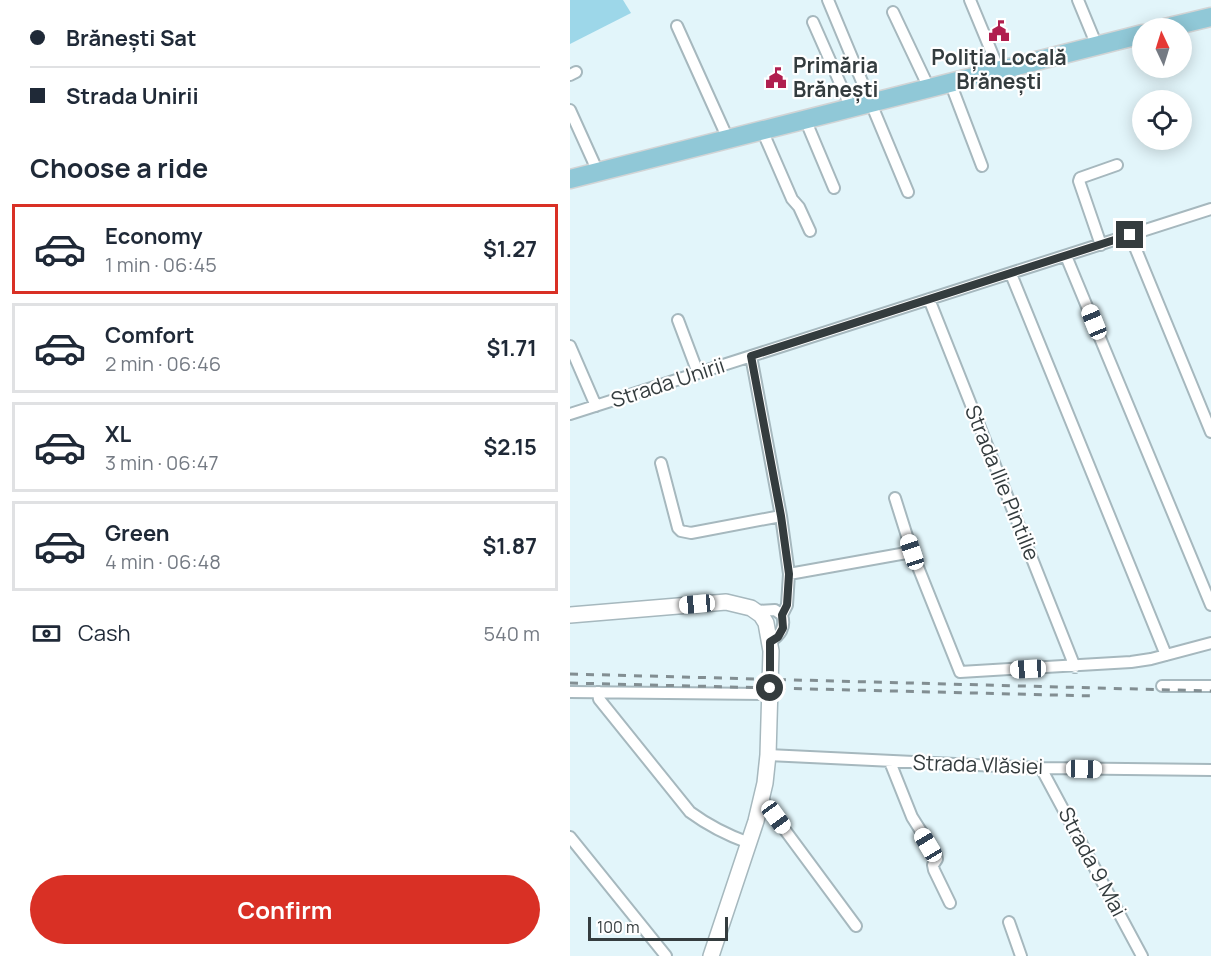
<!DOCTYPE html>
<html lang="en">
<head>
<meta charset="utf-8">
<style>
	:root { --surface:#fff; --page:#f2f2f3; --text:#1f2937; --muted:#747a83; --line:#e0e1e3; --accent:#d93025 }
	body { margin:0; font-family:Manrope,sans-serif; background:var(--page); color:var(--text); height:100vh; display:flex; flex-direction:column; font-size:22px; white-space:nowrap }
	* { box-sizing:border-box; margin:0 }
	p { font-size:20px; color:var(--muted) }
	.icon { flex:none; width:33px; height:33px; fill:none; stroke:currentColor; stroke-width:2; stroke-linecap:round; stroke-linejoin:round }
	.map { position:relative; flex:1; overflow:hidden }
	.panel { display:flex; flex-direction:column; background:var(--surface); width:570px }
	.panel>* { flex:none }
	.hud { display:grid; align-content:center; height:132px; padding:0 30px; background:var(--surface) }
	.needle { width:39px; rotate:356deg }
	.buttons { position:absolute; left:562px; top:18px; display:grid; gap:12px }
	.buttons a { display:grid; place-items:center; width:60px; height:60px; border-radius:50%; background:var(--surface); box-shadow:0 3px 15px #0003; font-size:30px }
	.scale { position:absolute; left:18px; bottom:15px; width:140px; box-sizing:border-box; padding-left:6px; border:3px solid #343c3e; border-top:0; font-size:16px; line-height:21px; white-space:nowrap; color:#343c3e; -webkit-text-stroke:4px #fff; paint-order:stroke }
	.end { position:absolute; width:27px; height:27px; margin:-14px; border:8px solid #343c3e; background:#fff; box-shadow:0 0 0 3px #fff }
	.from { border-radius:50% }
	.car { position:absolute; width:18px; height:36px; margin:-18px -9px; border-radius:8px; box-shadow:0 0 4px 2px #0007; background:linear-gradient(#fff 24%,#345 0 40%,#fff 0 76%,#345 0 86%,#fff 0) }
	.hud b { display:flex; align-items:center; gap:21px; height:57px; font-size:22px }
	.hud b+b { border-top:2px solid var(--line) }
	.hud i { width:15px; height:15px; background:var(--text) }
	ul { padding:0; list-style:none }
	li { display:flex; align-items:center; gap:18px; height:90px; margin:0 12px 9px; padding:0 18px; border:3px solid var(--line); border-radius:0px }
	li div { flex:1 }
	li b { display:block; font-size:22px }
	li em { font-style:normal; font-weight:700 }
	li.active { border-color:var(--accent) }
	li>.icon { width:54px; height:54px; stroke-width:1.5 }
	h2 { padding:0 30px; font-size:27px; line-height:72px }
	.pay { display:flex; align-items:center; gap:15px; height:66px; padding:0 30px; font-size:22px }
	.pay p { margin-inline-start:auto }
	.action { display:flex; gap:12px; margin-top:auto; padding:12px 30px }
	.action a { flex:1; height:69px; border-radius:36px; background:var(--accent); color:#fff; font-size:24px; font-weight:700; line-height:69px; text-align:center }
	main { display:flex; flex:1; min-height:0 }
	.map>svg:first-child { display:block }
</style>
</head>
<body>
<main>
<section class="panel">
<div class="hud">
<b><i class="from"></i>Brănești Sat</b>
<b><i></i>Strada Unirii</b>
</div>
<h2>Choose a ride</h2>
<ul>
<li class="active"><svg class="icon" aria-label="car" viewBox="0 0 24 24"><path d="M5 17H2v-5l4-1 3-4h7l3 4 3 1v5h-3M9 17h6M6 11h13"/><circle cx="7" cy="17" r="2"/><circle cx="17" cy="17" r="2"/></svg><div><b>Economy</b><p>1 min · 06:45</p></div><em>$1.27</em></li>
<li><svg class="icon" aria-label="car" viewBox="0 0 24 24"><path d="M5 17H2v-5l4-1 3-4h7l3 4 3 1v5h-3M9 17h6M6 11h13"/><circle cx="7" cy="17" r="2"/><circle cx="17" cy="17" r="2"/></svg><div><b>Comfort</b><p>2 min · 06:46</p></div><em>$1.71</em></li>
<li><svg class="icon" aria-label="car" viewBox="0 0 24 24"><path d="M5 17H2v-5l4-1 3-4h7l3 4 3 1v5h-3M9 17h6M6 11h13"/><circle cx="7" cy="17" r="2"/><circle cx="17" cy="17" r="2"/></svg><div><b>XL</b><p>3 min · 06:47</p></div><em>$2.15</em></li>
<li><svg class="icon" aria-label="car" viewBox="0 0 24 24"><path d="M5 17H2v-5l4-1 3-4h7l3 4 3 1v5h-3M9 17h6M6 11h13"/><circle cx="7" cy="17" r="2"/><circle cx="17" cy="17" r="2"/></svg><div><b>Green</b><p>4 min · 06:48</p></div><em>$1.87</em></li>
</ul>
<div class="pay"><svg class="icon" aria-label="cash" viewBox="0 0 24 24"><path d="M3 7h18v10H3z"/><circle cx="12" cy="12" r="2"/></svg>Cash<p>540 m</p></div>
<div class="action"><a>Confirm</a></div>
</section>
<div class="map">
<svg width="641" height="956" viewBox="0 0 641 956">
	<rect width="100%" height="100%" fill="#e2f5fa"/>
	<!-- green -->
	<path fill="#9dd7e9" d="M0,0H53L61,13L0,44Z"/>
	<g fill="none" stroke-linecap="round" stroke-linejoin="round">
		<defs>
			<path id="street" d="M258,0L338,192
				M400,0L429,70
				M508,0L527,46
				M323,12L359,88
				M243,22L281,108
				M107,26L158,139
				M0,75L6,72
				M380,82L412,166
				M0,110L28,172
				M235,119L264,188
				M192,130L222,199L229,207L240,231
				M560,235L641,432
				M531,245L509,181L510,178L547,165
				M496,256L641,605
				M441,274L596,655
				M359,299L505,667
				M108,320L128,373
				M0,346L26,406
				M181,356L211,516L219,574L217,605L212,615
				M0,414L641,209
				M91,463L108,528L111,531L121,533L211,516
				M325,498L342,552L390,672L561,662L581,659L641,643
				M219,574L342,552
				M187,611L205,610L212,615
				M200,642C210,635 216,628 212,615
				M592,686H641
				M0,692L199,694
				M28,692L29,699L120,812C139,826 157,835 179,843
				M198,755L471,768L641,770
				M320,762L342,817L366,855L367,859L363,865L364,870L380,903
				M471,768L572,956
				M192,799L286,926
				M0,837L96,956
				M439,922L451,956"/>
			<path id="secondary" d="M0,615L156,602L181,608L191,615L196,623L201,651L198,755L195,783L186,821L141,956"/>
			<path id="primary" d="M595,28L641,17
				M0,179L573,34"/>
		</defs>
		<!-- street casing -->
		<use href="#street" stroke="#a6b8be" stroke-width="14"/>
		<!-- secondary casing -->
		<use href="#secondary" stroke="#a6b8be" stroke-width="18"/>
		<!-- primary casing -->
		<use href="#primary" stroke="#d2d4d5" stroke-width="21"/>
		<!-- street -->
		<use href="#street" stroke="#fff" stroke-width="10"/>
		<!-- secondary -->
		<use href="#secondary" stroke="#fff" stroke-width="15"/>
		<!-- primary -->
		<use href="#primary" stroke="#90c8d7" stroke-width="18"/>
		<!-- rail -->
		<path stroke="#828e92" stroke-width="3" stroke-dasharray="8 8" stroke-linecap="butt" d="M0,674L641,691
			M0,683L525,696"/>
	</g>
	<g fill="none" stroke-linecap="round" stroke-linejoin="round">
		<!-- route -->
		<path stroke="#343c3e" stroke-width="8" d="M200,688V642L208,637L213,628L212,615L217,605L219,574L211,516L181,356L560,235"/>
	</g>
	<!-- icons -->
	<defs>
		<symbol id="civic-bare" viewBox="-9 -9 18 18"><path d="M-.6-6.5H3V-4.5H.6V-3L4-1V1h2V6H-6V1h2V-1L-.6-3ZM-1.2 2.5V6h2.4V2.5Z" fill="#b01f4f" stroke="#fff" stroke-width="2.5" paint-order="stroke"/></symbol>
	</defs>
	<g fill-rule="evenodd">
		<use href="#civic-bare" x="414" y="16" width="30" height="30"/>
		<use href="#civic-bare" x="191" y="63" width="30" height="30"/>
	</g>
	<g text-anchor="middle" stroke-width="4.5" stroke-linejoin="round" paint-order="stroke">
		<!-- poi labels -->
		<g font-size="21" font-weight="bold" fill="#343c3e" stroke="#fff">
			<text x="429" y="65">Poliția Locală<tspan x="429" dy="24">Brănești</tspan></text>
			<text x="223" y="73" text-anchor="start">Primăria<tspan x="223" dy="24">Brănești</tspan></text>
		</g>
		<!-- street labels -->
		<g font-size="21" fill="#343c3e" stroke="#fff">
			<text transform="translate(98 383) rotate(-18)" y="7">Strada Unirii</text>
			<text transform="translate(432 483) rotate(68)" y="7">Strada Ilie Pintilie</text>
			<text transform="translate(408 765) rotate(2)" y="7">Strada Vlăsiei</text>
			<text transform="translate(522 862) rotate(62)" y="7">Strada 9 Mai</text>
		</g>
	</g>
</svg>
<div class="buttons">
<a><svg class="needle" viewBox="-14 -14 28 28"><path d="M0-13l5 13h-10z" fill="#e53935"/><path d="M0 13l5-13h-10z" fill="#747a83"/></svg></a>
<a><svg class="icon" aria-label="locate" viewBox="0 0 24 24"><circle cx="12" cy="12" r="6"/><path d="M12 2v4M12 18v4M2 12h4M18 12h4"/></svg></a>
</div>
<div class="scale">100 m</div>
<i class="end from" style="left:200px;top:688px"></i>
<i class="end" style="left:560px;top:235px"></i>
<i class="car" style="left:524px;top:322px;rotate:338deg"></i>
<i class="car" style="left:342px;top:552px;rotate:342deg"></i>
<i class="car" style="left:127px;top:604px;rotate:265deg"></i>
<i class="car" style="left:458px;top:669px;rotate:267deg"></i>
<i class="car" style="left:514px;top:769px;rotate:91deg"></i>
<i class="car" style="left:206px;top:817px;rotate:144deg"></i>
<i class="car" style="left:358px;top:845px;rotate:329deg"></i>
</div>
</main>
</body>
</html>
